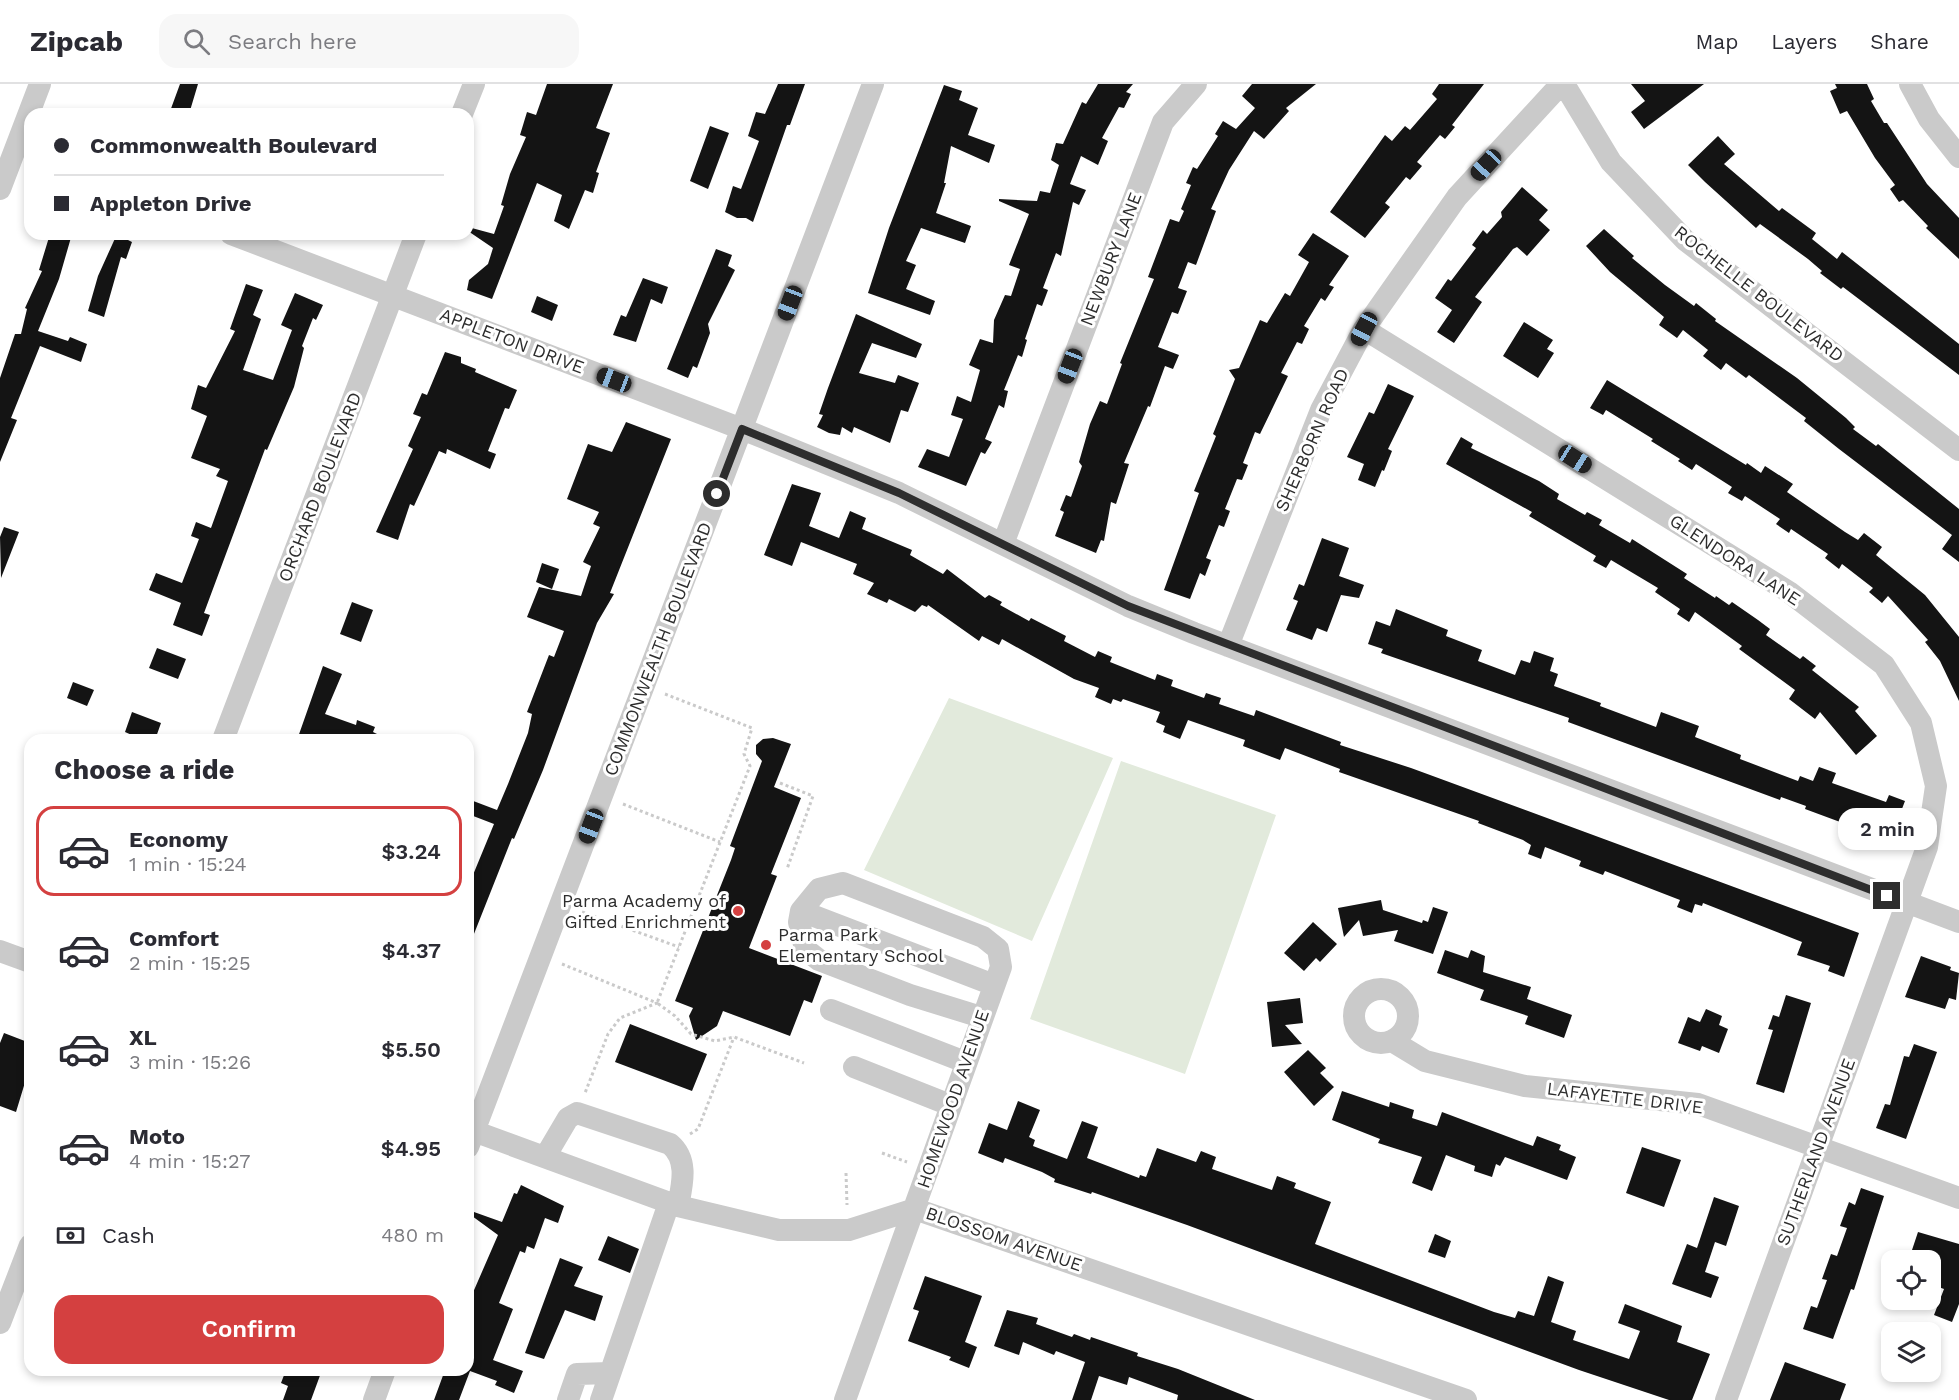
<!DOCTYPE html>
<html lang="en">
<head>
<meta charset="utf-8">
<style>
	:root { --surface:#fff; --page:#f7f7f7; --text:#2b2b33; --muted:#7c7c81; --line:#e1e1e2; --accent:#d44040 }
	body { margin:0; font-family:"Work Sans",sans-serif; background:var(--page); color:var(--text); height:100vh; display:flex; flex-direction:column; font-size:22px; white-space:nowrap }
	* { box-sizing:border-box; margin:0 }
	p { font-size:20px; color:var(--muted) }
	.icon { flex:none; width:33px; height:33px; fill:none; stroke:currentColor; stroke-width:2; stroke-linecap:round; stroke-linejoin:round }
	.map { position:relative; flex:1; overflow:hidden }
	.details { position:absolute; left:24px; top:650px; width:450px; height:642px; display:flex; flex-direction:column; background:var(--surface); border-radius:18px; box-shadow:0 3px 9px #0003 }
	.details>* { flex:none }
	.guide { position:absolute; left:24px; top:24px; width:450px; height:132px; border-radius:18px; box-shadow:0 3px 9px #0003; display:grid; align-content:center; height:132px; padding:0 30px; background:var(--surface) }
	.tools { position:absolute; left:1881px; top:1166px; display:grid; gap:12px }
	.tools a { display:grid; place-items:center; width:60px; height:60px; border-radius:12px; background:var(--surface); box-shadow:0 3px 9px #0003; font-size:30px }
	.end { position:absolute; width:27px; height:27px; margin:-14px; border:8px solid #2d2d2d; background:#fff; box-shadow:0 0 0 3px #fff }
	.from { border-radius:50% }
	.bubble { position:absolute; height:42px; border-radius:18px; background:var(--surface); box-shadow:0 3px 9px #0003; font-size:20px; font-weight:600; line-height:42px; text-align:center }
	.car { position:absolute; width:18px; height:36px; margin:-18px -9px; border-radius:8px; box-shadow:0 0 4px 2px #0007; background:linear-gradient(#222 24%,#8ab4d8 0 40%,#222 0 76%,#8ab4d8 0 86%,#222 0) }
	.guide b { display:flex; align-items:center; gap:21px; height:57px; font-size:22px }
	.guide b+b { border-top:2px solid var(--line) }
	.guide i { width:15px; height:15px; background:var(--text) }
	ul { padding:0; list-style:none }
	li { display:flex; align-items:center; gap:18px; height:90px; margin:0 12px 9px; padding:0 18px; border:3px solid transparent; border-radius:18px }
	li div { flex:1 }
	li b { display:block; font-size:22px }
	li em { font-style:normal; font-weight:600 }
	li.selected { border-color:var(--accent) }
	li>.icon { width:54px; height:54px; stroke-width:1.5 }
	h2 { padding:0 30px; font-size:27px; line-height:72px }
	.pay { display:flex; align-items:center; gap:15px; height:66px; padding:0 30px; font-size:22px }
	.pay p { margin-inline-start:auto }
	.primary-button { display:flex; gap:12px; margin-top:auto; padding:12px 30px }
	.primary-button a { flex:1; height:69px; border-radius:18px; background:var(--accent); color:#fff; font-size:24px; font-weight:600; line-height:69px; text-align:center }
	header { display:flex; align-items:center; gap:36px; box-sizing:border-box; height:84px; padding:0 30px; background:var(--surface); border-bottom:2px solid var(--line) }
	header strong { font-size:28px }
	nav { display:flex; gap:33px; margin-inline-start:auto; font-size:21px }
	.search { width:420px; height:54px; background:var(--page); display:flex; align-items:center; gap:15px; box-sizing:border-box; padding:0 21px; border-radius:18px; color:var(--muted); font-size:22px }
	.map>svg:first-child { display:block }
</style>
</head>
<body>
<header>
<strong>Zipcab</strong>
<div class="search"><svg class="icon" aria-label="search" viewBox="0 0 24 24"><circle cx="10" cy="10" r="6"/><path d="M15 15l6 6"/></svg>Search here</div>
<nav><a>Map</a><a>Layers</a><a>Share</a></nav>
</header>
<div class="map">
<svg width="1959" height="1316" viewBox="0 0 1959 1316">
	<rect width="100%" height="100%" fill="#fff"/>
	<!-- green -->
	<path fill="#e2eadc" d="M949,614L1113,674L1032,857L864,786Z
		M1121,677L1276,731L1185,990L1030,935Z"/>
	<!-- building -->
	<path fill="#141414" d="M180,0H198L189,30H169Z
		M547,0H613L596,44L610,49L596,88L599,89L593,109L585,106L569,145L554,137L562,111L537,99L492,215L467,206L469,196L488,180L493,164L468,147V143L494,150L504,122L501,121L510,90L526,53L520,51L527,28L536,31Z
		M778,0H805L790,41H787L753,138L746,134H737L725,128L733,102L741,105L759,57L748,52L756,28L765,30Z
		M1098,0H1133L1126,8L1131,10L1124,24L1119,23L1102,54L1108,57L1098,81L1081,72L1070,100L1086,106L1079,121L1073,118L1061,172L1056,169L1043,204L1048,206L1042,222L1037,220L1025,255L1027,256L1022,273L1018,271L1004,306L1008,307L1004,324L999,321L985,355L992,358L985,370L981,368L966,402L918,383L927,365L949,373L963,335L951,331L957,312L971,318L980,286L969,281L980,255L993,259L994,236L1005,211L1011,212L1020,185L1009,181L1029,130L999,117V115L1037,117L1040,107L1050,109L1059,81L1051,76L1056,59L1063,60L1082,18L1086,20Z
		M1252,0H1316L1286,24L1289,27L1264,55L1254,47L1229,86L1211,125L1216,127L1196,181L1188,178L1178,204L1187,207L1178,230L1172,228L1158,263L1179,271L1173,285L1165,282L1150,323L1148,322L1124,379L1129,380L1116,420L1111,418L1104,457L1101,456L1096,469L1055,452L1064,428L1060,426L1066,411L1071,413L1082,382L1079,378L1090,340L1100,317L1107,320L1122,280L1120,279L1154,195L1148,193L1170,135L1179,138L1184,127L1181,125L1191,101L1186,99L1193,83L1197,85L1218,52L1215,50L1223,37L1236,45L1255,24L1242,12Z
		M1439,0H1484L1452,41L1455,43L1445,55L1440,51L1417,78L1422,82L1410,96L1406,93L1385,119L1390,123L1365,154L1330,128L1385,51L1392,57L1405,42L1410,46L1437,15L1432,10Z
		M1631,0H1704L1644,45L1631,28L1645,17Z
		M1835,0H1867L1874,15L1871,17L1884,39H1887L1927,100L1959,134V175L1926,144L1928,142L1903,116L1899,118L1890,105L1895,101L1875,74L1847,27L1840,30L1830,7L1837,4Z
		M944,1L962,7L959,16L978,24L968,51L995,61L989,79L951,62L944,99H946L936,129L971,142L965,159L921,144L906,177L916,181L906,205L935,217L930,231L868,209L889,144Z
		M710,42L729,49L708,105L690,97Z
		M1718,52L1735,70L1724,80L1779,127L1782,124L1816,149L1812,155L1837,175L1842,168L1959,260V291L1843,203L1841,205L1820,189L1822,187L1808,175L1760,140L1756,144L1705,98L1688,81Z
		M1522,103L1548,126L1539,136L1550,146L1527,172L1517,163L1513,165L1475,213L1482,218L1454,259L1437,248L1452,226L1435,214L1448,195L1451,197L1476,164L1472,161L1483,146L1487,150L1502,133L1501,128Z
		M1604,145L1634,172L1632,174L1665,201L1694,222L1696,219L1716,235L1715,237L1797,294L1846,334L1855,343L1853,345L1876,362L1878,360L1959,425V478L1942,465L1952,451L1839,365L1804,337L1806,334L1749,291L1746,294L1726,279L1721,286L1703,272L1708,266L1683,246L1677,254L1659,241L1664,233L1610,188L1586,162Z
		M1313,149L1349,172L1329,201L1334,203L1325,217L1321,214L1304,242L1309,245L1302,260L1297,258L1281,289L1288,292L1260,350L1255,348L1243,379L1248,381L1242,396L1237,395L1225,425L1230,427L1224,443L1219,441L1206,474L1211,476L1205,492L1200,489L1190,515L1164,506L1199,409L1194,407L1216,352L1213,350L1235,295L1229,286L1239,284L1260,236L1267,239L1285,209L1290,212L1309,178L1298,171Z
		M50,150H72L59,195L38,247L68,257L70,253L87,260L81,278L40,262L11,334L17,336L0,378V294L15,250H21L27,225L25,224L42,187L39,186Z
		M117,150H128L126,155L132,158L126,175L121,173L104,233L88,227L98,192Z
		M716,165L732,171L728,182L735,186L708,240L710,249L697,284L693,282L688,294L667,285Z
		M643,194L668,203L662,220L651,215L636,258L613,251L621,231L626,233Z
		M246,200L263,206L253,231L261,235L243,286L273,296L292,246L281,241L295,209L323,221L316,236L313,234L302,262L304,264L294,303L267,366L265,365L204,529L210,531L202,552L173,541L181,519L149,506L156,489L182,499L199,455L191,452L196,438L211,444L228,397L216,392L220,385L191,374L207,332L191,325L198,301L206,304L235,247L230,245Z
		M537,212L558,221L552,237L531,228Z
		M856,230L922,260L916,274L872,259L859,289L895,299L898,291L919,299L908,328L901,326L890,359L854,343L852,349L842,343L840,351L829,349L817,343L823,331L819,330L828,304Z
		M1524,238L1553,256L1547,265L1554,269L1538,294L1503,272Z
		M445,268L461,273V279L476,285L475,288L517,306L509,325L505,324L488,367L496,370L490,385L447,365L446,370L439,367L414,422L410,420L398,456L376,448L413,365L408,362L421,333L413,330L422,309L427,311Z
		M1607,296L1746,381L1747,379L1761,389L1765,382L1793,400L1787,408L1845,448L1858,456L1864,449L1882,463L1876,471L1925,511L1959,553V617L1940,577L1925,558L1928,556L1888,512L1882,519L1869,508L1873,504L1842,480L1839,485L1825,474L1828,470L1791,445L1789,449L1776,440L1780,435L1745,412L1742,417L1728,409L1732,403L1696,380L1692,386L1678,377L1680,375L1651,357L1653,355L1606,326L1603,331L1590,324Z
		M1388,300L1414,312L1388,365L1392,367L1384,387L1382,386L1375,403L1358,396L1364,380L1347,373L1369,328L1374,330Z
		M626,338L671,355L610,509L614,510L597,539L543,686L514,755L512,754L468,865V803L494,740L468,730V715L497,726L508,700L528,649L532,630L527,628L549,571L554,573L564,547L527,533L539,503L581,512L591,482L583,478L600,443L593,440L599,428L567,415L588,360L612,368Z
		M1461,353L1473,360L1471,364L1539,397L1559,410L1557,415L1585,431L1587,428L1602,436L1599,441L1630,459L1632,455L1687,490L1684,494L1715,514L1716,512L1729,521L1732,518L1758,536L1770,545L1766,551L1800,575L1803,572L1816,582L1812,586L1859,623L1855,627L1877,652L1856,671L1820,628L1815,635L1789,615L1795,606L1739,565L1742,562L1695,528L1689,538L1677,530L1680,525L1655,508L1658,504L1611,476L1606,484L1593,477L1596,472L1529,432L1532,428L1446,380Z
		M792,400L821,409L809,442L839,454L850,427L866,434L862,445L912,466L910,471L943,490L947,485L985,514L989,511L1002,518L1000,521L1029,537L1031,534L1066,552L1064,557L1095,573L1098,567L1112,573L1110,578L1155,596L1157,590L1173,596L1171,602L1204,614L1206,609L1221,614L1219,620L1254,632L1256,626L1341,658L1340,661L1411,684L1859,849L1844,893L1828,887L1830,882L1797,871L1802,858L1703,819L1702,822L1695,820L1692,829L1677,823L1680,816L1605,787L1603,791L1579,782L1581,777L1545,763L1541,775L1528,770L1531,761L1523,756L1478,739L1479,737L1339,688L1340,685L1285,664L1280,676L1243,662L1245,656L1188,636L1180,655L1163,648L1165,642L1156,638L1160,628L1123,615L1121,618L1113,615L1111,620L1095,613L1099,604L1074,595L1002,555L999,561L982,552L979,557L928,521L927,523L922,521L915,528L889,515L887,519L867,510L874,499L853,490L857,480L801,458L792,482L764,471Z
		M4,443L19,448L1,494L0,453Z
		M1322,454L1349,464L1339,492L1364,501L1359,514L1341,511L1327,548L1317,544L1312,556L1286,546L1298,517L1293,515L1299,500L1304,502Z
		M542,479L559,485L552,505L536,498Z
		M352,518L373,526L361,558L340,550Z
		M1396,525L1448,546L1446,552L1482,566L1478,577L1515,591L1521,576L1530,579L1534,567L1554,574L1550,587L1558,590L1554,602L1601,619L1600,622L1656,643L1661,628L1699,642L1695,653L1741,671L1740,675L1798,697L1800,692L1813,697L1819,683L1836,689L1832,699L1886,718L1889,711L1905,717L1892,751L1861,740L1859,745L1805,725L1806,722L1781,713L1780,716L1568,638L1569,634L1381,569L1383,565L1368,560L1376,537L1390,542Z
		M157,564L186,575L178,595L149,584Z
		M323,582L342,590L325,630L356,641L357,636L375,643L373,648L389,656H297Z
		M73,598L94,606L87,622L67,614Z
		M132,628L161,639L155,656H143L125,648Z
		M773,654L791,660L774,703L801,714L771,790L777,792L749,864L822,892L812,919L804,916L790,952L723,927L717,942L696,956L689,932L693,924L675,917L731,776L735,764L730,762L762,677L756,670V661L763,655Z
		M1381,816L1383,826L1422,839L1423,836L1428,838L1433,823L1448,828L1433,870L1394,857L1398,846L1363,852L1359,836L1344,853L1338,824Z
		M1313,838L1337,860L1320,878L1316,874L1304,887L1284,869Z
		M1445,866L1468,874L1471,866L1485,872L1483,888L1531,903L1527,915L1572,931L1564,954L1525,940L1528,932L1480,916L1484,906L1437,889Z
		M1921,872L1951,883L1950,886L1959,889L1956,916L1949,914L1945,925L1905,913Z
		M1786,911L1811,919L1784,1009L1756,1000L1773,946L1768,945L1773,931L1779,933Z
		M1300,914L1303,939L1285,941L1302,960L1272,963L1267,918Z
		M1706,925L1722,932L1719,941L1728,945L1719,969L1702,962L1700,967L1678,959L1688,933L1700,938Z
		M630,940L707,970L692,1007L615,978Z
		M4,949L30,959V982L16,1028L0,1022V959Z
		M1914,960L1937,968L1906,1055L1876,1044L1885,1020L1890,1021L1904,972L1909,973Z
		M1308,966L1326,984L1320,989L1334,1003L1314,1022L1284,988Z
		M1342,1007L1389,1023L1390,1018L1414,1026L1412,1034L1437,1042L1442,1028L1533,1062L1537,1052L1561,1061L1559,1066L1576,1073L1567,1096L1505,1073L1500,1082L1496,1080L1492,1093L1474,1087L1475,1082L1446,1071L1432,1107L1412,1099L1422,1073L1378,1059L1380,1055L1332,1036Z
		M1018,1017L1040,1026L1029,1053L1035,1056L1033,1062L1067,1075L1082,1037L1098,1043L1087,1074L1139,1094L1140,1091L1146,1093L1157,1064L1196,1078L1201,1067L1216,1073L1212,1085L1272,1106L1277,1092L1296,1099L1294,1104L1331,1118L1315,1160L1494,1228L1515,1234L1518,1227L1534,1232L1548,1192L1564,1198L1551,1238L1576,1247L1573,1256L1629,1275L1640,1247L1618,1239L1625,1220L1682,1242L1677,1258L1710,1270L1692,1316H1669L1579,1286L1187,1141L1092,1108L1091,1110L1054,1098L1055,1095L1042,1088L1005,1074L1003,1079L978,1069L989,1039L1007,1046Z
		M1642,1063L1681,1076L1664,1123L1626,1109Z
		M521,1101L564,1122L558,1139L545,1134L534,1165L527,1162L525,1169L520,1167L499,1219L513,1225L493,1276L523,1287L514,1309L495,1301L497,1297L470,1287L459,1316H434L445,1286H468V1220L498,1151L472,1132L474,1128L502,1138L514,1109L517,1110Z
		M1861,1104L1884,1112L1854,1206L1851,1205L1833,1255L1803,1245L1811,1222L1817,1224L1827,1196L1822,1195L1831,1170L1837,1172L1847,1144L1840,1142L1849,1118L1855,1121Z
		M1714,1113L1739,1122L1726,1162L1715,1158L1705,1188L1719,1193L1711,1214L1672,1200L1687,1160L1697,1164Z
		M1918,1148L1959,1160V1220L1952,1238L1934,1231L1944,1205L1930,1200V1176L1910,1172Z
		M1435,1150L1451,1157L1445,1174L1428,1168Z
		M608,1152L639,1165L630,1189L598,1176Z
		M560,1174L583,1183L574,1202L603,1212L595,1237L565,1226L544,1275L525,1269Z
		M925,1192L982,1212L965,1258L977,1263L969,1284L949,1276L951,1273L908,1257L919,1227L913,1225Z
		M1007,1226L1038,1234L1036,1240L1072,1253L1074,1250L1090,1256L1091,1253L1138,1269L1137,1272L1178,1285L1255,1316H1177L1178,1311L1129,1293L1127,1301L1099,1292L1091,1316H1072L1085,1278L1056,1267L1054,1271L1023,1258L1019,1271L994,1262Z
		M1785,1278L1846,1300L1840,1316H1770Z
		M286,1286H322L311,1316H283L288,1302L281,1299Z"/>
	<g fill="none" stroke-linecap="round" stroke-linejoin="round">
		<!-- path -->
		<path stroke="#cacaca" stroke-width="3" stroke-dasharray="3 3" stroke-linecap="butt" d="M665,610L752,644L744,670L750,682L657,919L675,932L691,950L715,957L734,953L804,979
			M780,699L813,712L787,785
			M623,720L720,758
			M582,828L679,863
			M562,880L657,919L620,934L608,950L585,1009
			M690,1050L698,1045L734,953
			M882,1069L907,1078
			M846,1089L847,1121"/>
		<!-- minor -->
		<path stroke="#cacaca" stroke-width="22" d="M1564,0L1611,78L1685,156L1959,366
			M1910,0L1929,35L1959,73
			M462,30L474,0
			M0,105L40,0
			M231,150L742,345L899,409L1128,522L1194,549L1959,838
			M1364,245L1789,508L1884,581L1921,639L1936,702L1927,763L1726,1316
			M1003,460L1163,38L1196,0
			M1228,562L1321,326L1364,245L1457,113L1561,0
			M223,656L416,150
			M801,827L994,901
			M0,867L30,878
			M1354 932a27 27 0 1 1 54 0a27 27 0 1 1-54 0Z
			M831,926L965,978
			M1392,957L1425,977L1525,1002L1698,1020L1959,1114
			M854,983L950,1021
			M468,1045L678,1122L779,1146H849L915,1125L1466,1316
			M468,1063L873,0
			M545,1073L568,1034L577,1029L670,1060C689,1076 682,1101 678,1122
			M0,1239L30,1161
			M374,1316L385,1286
			M568,1316L577,1290L610,1289
			M601,1316L669,1119
			M845,1316L1001,883L998,865L983,853L843,799L819,805L801,827L799,838L805,865L819,876L910,911L981,933"/>
	</g>
	<g fill="none" stroke-linecap="round" stroke-linejoin="round">
		<!-- route -->
		<path stroke="#2d2d2d" stroke-width="8" d="M717,410L742,345L899,409L1128,522L1887,812"/>
	</g>
	<!-- markers -->
	<g fill="#d44040" stroke="#fff" stroke-width="2">
		<circle cx="738" cy="827" r="6"/>
		<circle cx="766" cy="861" r="6"/>
	</g>
	<g text-anchor="middle" stroke-width="6" stroke-linejoin="round" paint-order="stroke">
		<!-- street labels -->
		<g font-size="18" fill="#2d2d2d" stroke="#fff">
			<text transform="translate(1111 175) rotate(-69)" y="6">NEWBURY LANE</text>
			<text transform="translate(1759 210) rotate(38)" y="6">ROCHELLE BOULEVARD</text>
			<text transform="translate(512 257) rotate(21)" y="6">APPLETON DRIVE</text>
			<text transform="translate(1312 356) rotate(-66)" y="6">SHERBORN ROAD</text>
			<text transform="translate(320 403) rotate(-69)" y="6">ORCHARD BOULEVARD</text>
			<text transform="translate(1735 476) rotate(33)" y="6">GLENDORA LANE</text>
			<text transform="translate(658 565) rotate(-69)" y="6">COMMONWEALTH BOULEVARD</text>
			<text transform="translate(1625 1014) rotate(7)" y="6">LAFAYETTE DRIVE</text>
			<text transform="translate(953 1015) rotate(-71)" y="6">HOMEWOOD AVENUE</text>
			<text transform="translate(1816 1068) rotate(-70)" y="6">SUTHERLAND AVENUE</text>
			<text transform="translate(1004 1155) rotate(19)" y="6">BLOSSOM AVENUE</text>
		</g>
		<!-- poi labels -->
		<g font-size="18" fill="#2d2d2d" stroke="#fff" text-anchor="end">
			<text x="726" y="823">Parma Academy of<tspan x="726" dy="21">Gifted Enrichment</tspan></text>
			<text x="778" y="857" text-anchor="start">Parma Park<tspan x="778" dy="21">Elementary School</tspan></text>
		</g>
	</g>
</svg>
<div class="tools">
<a><svg class="icon" aria-label="locate" viewBox="0 0 24 24"><circle cx="12" cy="12" r="6"/><path d="M12 2v4M12 18v4M2 12h4M18 12h4"/></svg></a>
<a><svg class="icon" aria-label="layers" viewBox="0 0 24 24"><path d="M12 4l9 5-9 5-9-5zM3 14l9 5 9-5"/></svg></a>
</div>
<i class="end from" style="left:717px;top:410px"></i>
<i class="end" style="left:1887px;top:812px"></i>
<div class="bubble" style="left:1838px;top:724px;width:99px">2 min</div>
<i class="car" style="left:1486px;top:81px;rotate:223deg"></i>
<i class="car" style="left:790px;top:219px;rotate:201deg"></i>
<i class="car" style="left:1364px;top:245px;rotate:208deg"></i>
<i class="car" style="left:1070px;top:282px;rotate:201deg"></i>
<i class="car" style="left:614px;top:296px;rotate:291deg"></i>
<i class="car" style="left:1575px;top:375px;rotate:122deg"></i>
<i class="car" style="left:591px;top:742px;rotate:201deg"></i>
<div class="guide">
<b><i class="from"></i>Commonwealth Boulevard</b>
<b><i></i>Appleton Drive</b>
</div>
<section class="details">
<h2>Choose a ride</h2>
<ul>
<li class="selected"><svg class="icon" aria-label="car" viewBox="0 0 24 24"><path d="M5 17H2v-5l4-1 3-4h7l3 4 3 1v5h-3M9 17h6M6 11h13"/><circle cx="7" cy="17" r="2"/><circle cx="17" cy="17" r="2"/></svg><div><b>Economy</b><p>1 min · 15:24</p></div><em>$3.24</em></li>
<li><svg class="icon" aria-label="car" viewBox="0 0 24 24"><path d="M5 17H2v-5l4-1 3-4h7l3 4 3 1v5h-3M9 17h6M6 11h13"/><circle cx="7" cy="17" r="2"/><circle cx="17" cy="17" r="2"/></svg><div><b>Comfort</b><p>2 min · 15:25</p></div><em>$4.37</em></li>
<li><svg class="icon" aria-label="car" viewBox="0 0 24 24"><path d="M5 17H2v-5l4-1 3-4h7l3 4 3 1v5h-3M9 17h6M6 11h13"/><circle cx="7" cy="17" r="2"/><circle cx="17" cy="17" r="2"/></svg><div><b>XL</b><p>3 min · 15:26</p></div><em>$5.50</em></li>
<li><svg class="icon" aria-label="car" viewBox="0 0 24 24"><path d="M5 17H2v-5l4-1 3-4h7l3 4 3 1v5h-3M9 17h6M6 11h13"/><circle cx="7" cy="17" r="2"/><circle cx="17" cy="17" r="2"/></svg><div><b>Moto</b><p>4 min · 15:27</p></div><em>$4.95</em></li>
</ul>
<div class="pay"><svg class="icon" aria-label="cash" viewBox="0 0 24 24"><path d="M3 7h18v10H3z"/><circle cx="12" cy="12" r="2"/></svg>Cash<p>480 m</p></div>
<div class="primary-button"><a>Confirm</a></div>
</section>
</div>
</body>
</html>
